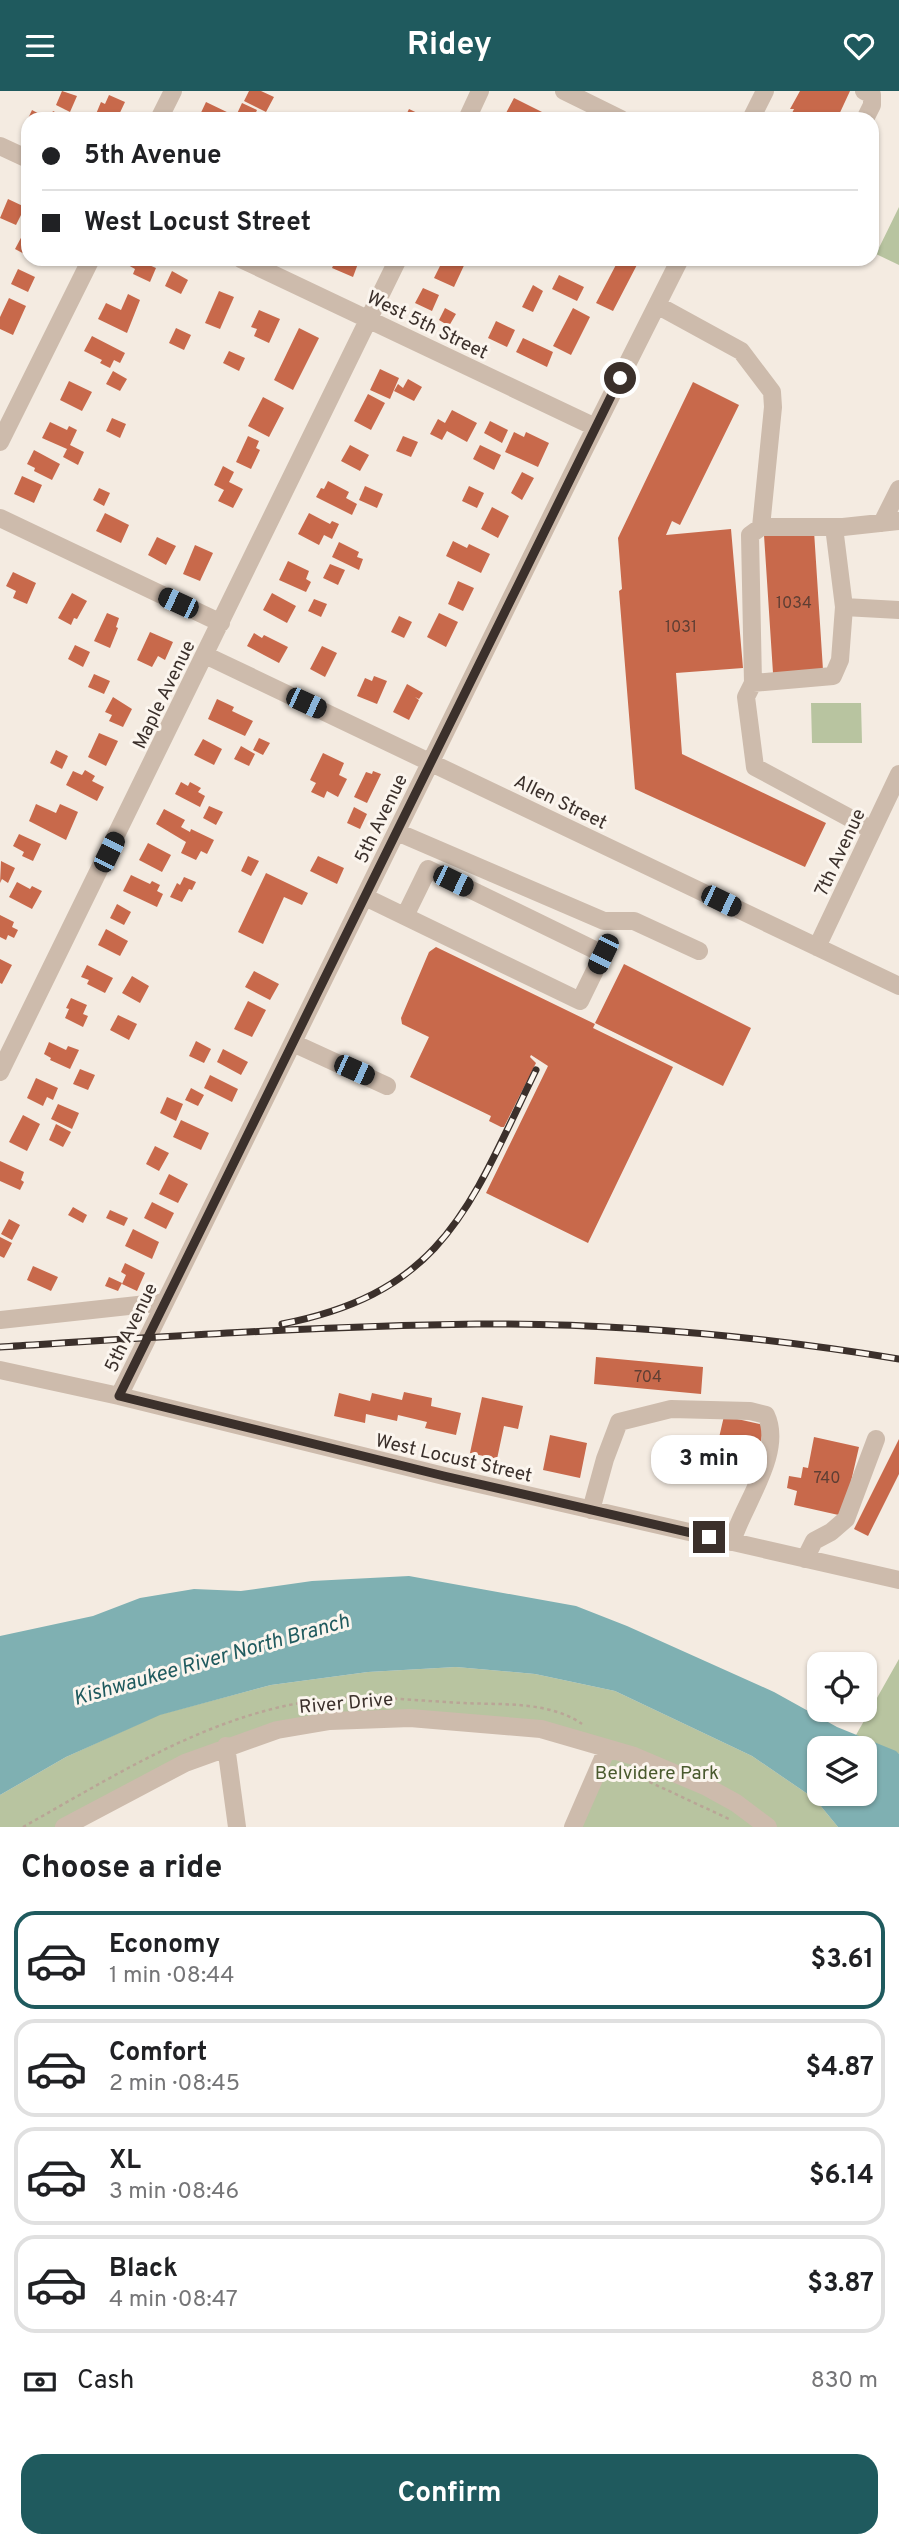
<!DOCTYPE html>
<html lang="en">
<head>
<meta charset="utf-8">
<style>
	:root { --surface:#fff; --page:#f6f6f6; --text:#202124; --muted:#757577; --line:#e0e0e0; --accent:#1f5a5e }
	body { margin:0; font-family:Overpass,sans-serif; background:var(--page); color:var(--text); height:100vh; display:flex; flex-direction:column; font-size:26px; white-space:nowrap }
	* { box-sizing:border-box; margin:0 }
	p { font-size:23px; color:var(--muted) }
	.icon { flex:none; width:38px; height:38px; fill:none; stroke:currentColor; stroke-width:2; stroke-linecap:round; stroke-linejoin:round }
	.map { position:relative; height:1736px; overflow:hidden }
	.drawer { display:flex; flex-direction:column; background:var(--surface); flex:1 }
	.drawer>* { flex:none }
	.top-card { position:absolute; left:21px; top:21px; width:858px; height:154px; border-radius:21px; box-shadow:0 2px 5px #0004; display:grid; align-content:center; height:154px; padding:0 21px; background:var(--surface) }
	.fabs { position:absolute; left:807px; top:1561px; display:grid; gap:14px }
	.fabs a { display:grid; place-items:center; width:70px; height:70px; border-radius:14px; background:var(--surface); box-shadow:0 2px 5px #0004; font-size:35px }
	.end { position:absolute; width:32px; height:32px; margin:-16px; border:9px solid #3b302b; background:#fff; box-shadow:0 0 0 4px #fff }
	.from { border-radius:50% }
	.bubble { position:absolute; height:49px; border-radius:21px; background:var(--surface); box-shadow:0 2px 5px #0004; font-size:23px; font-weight:700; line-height:49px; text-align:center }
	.car { position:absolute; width:21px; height:42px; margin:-21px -10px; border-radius:9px; box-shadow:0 0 5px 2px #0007; background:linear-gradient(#222 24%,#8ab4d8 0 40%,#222 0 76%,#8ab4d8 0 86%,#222 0) }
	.top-card b { display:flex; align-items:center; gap:24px; height:66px; font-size:26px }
	.top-card b+b { border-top:2px solid var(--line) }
	.top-card i { width:18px; height:18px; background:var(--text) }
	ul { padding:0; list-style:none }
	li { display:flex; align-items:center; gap:21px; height:98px; margin:0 14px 10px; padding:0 7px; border:4px solid var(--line); border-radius:21px }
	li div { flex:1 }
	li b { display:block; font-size:26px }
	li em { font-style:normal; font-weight:700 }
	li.on { border-color:var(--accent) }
	li>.icon { width:63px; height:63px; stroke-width:1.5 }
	h2 { padding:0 21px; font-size:32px; line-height:84px }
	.pay { display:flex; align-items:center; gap:18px; height:77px; padding:0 21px; font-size:26px }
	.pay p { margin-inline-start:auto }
	.action { display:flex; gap:14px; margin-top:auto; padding:14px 21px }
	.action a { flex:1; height:80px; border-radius:21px; background:var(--accent); color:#fff; font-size:28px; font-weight:700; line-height:80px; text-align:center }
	header { display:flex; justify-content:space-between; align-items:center; height:91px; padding:0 21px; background:var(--accent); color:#fff; font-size:32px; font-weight:700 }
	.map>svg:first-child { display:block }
</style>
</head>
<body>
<header><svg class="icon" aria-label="menu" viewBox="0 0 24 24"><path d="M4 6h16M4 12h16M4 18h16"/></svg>Ridey<svg class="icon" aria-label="heart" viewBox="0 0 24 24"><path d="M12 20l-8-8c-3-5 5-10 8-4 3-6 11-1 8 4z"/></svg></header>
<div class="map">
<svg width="899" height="1736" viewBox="0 0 899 1736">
	<rect width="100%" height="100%" fill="#f4ebe1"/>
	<!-- green -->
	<path fill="#b8c4a0" d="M899,116V174L876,163Z
		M811,612H861L862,652H812Z
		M899,1568V1663L856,1644Z
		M456,1576L535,1583L615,1600L752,1665L815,1708L838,1736H573L607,1659L541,1638L410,1627L277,1639L64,1736H0V1704L66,1666L158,1624L271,1594L368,1581Z"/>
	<!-- water -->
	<path fill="#7fb0b2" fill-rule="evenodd" d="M409,1485L576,1515L627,1535L774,1601L837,1636L896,1660L899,1663V1736H838L815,1708L752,1665L615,1600L535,1583L456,1576L368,1581L271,1594L160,1624L66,1666L0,1704V1545L93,1525L140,1507L194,1498L241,1500L312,1490ZM819,1657H864V1703H819Z"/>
	<!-- building -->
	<path fill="#c8694b" d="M62,0L77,5L70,21L56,14Z
		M249,0H261L274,6L266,21L244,10Z
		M800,0H850L837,28H789L794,18H790Z
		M109,4L125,11L117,28H107L96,23L101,11L105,13Z
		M514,7L548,24L546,28H518L506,22Z
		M206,11L231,23L228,28L218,25L217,28H198Z
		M242,12L257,19L253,28L235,27Z
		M409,18L430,28H404Z
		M32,19L49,28L53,20L69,28H28V36L25,34Z
		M8,108L25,116L16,134L0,127Z
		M23,143L28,145V165L15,158Z
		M130,168H151L149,174L156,177L150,191L133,183L135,178L128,174Z
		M336,168H354L359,170L353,186L332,177Z
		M434,168H467L454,196L434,187L442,171Z
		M619,168H640L613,220L596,212Z
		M18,178L35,186L28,201L11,193Z
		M172,180L188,189L181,203L165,195Z
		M559,184L584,196L577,210L552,198Z
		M533,194L543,200L533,221L522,216Z
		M423,197L439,204L432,220L415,212Z
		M219,200L234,206L220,238L205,232Z
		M128,203L140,209L127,242L98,228L106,212L121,219Z
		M9,207L26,215L13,244L0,238V226Z
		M445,217L456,223L449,235L439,229Z
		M573,217L590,226L571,264L553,255Z
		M259,219L280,228L269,252L254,245L257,238L251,236Z
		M496,230L515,239L507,256L488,247Z
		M176,237L191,244L184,259L169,252Z
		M299,237L319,247L293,299L274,289Z
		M92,245L125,262L120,272L114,269L110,277L100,272L102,269L84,260Z
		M523,247L553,261L547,276L516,261Z
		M229,260L245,267L239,280L223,272Z
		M380,278L399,287L390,308L370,299Z
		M113,280L127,288L120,300L106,293Z
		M408,288L422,296L414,310L394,300L398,293L403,297Z
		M69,290L92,301L82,320L60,309Z
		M693,291L739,314L680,434L672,430L666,444L731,438L743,577L676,582L682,663L826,732L805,776L635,698L619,500L622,498L618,447Z
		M368,303L385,312L371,339L354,330Z
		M263,306L284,317L269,346L248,335Z
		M452,319L477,332L467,351L447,340L442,349L430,343L438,328L445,332Z
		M112,327L126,333L120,347L106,340Z
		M490,330L508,339L502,352L484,342Z
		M50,331L67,339L69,335L77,339L70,354L84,361L78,374L63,366L67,358L42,347Z
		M514,341L524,346L526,341L549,352L538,376L505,361Z
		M248,345L259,350L256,357L260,359L251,378L236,371Z
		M403,345L418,351L411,366L396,360Z
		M350,354L369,364L360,380L341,370Z
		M480,354L501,364L494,379L473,368Z
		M34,359L60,373L52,389L34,380L35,377L27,373Z
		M223,375L234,381L229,391L243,398L233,417L218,410L224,399L214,394Z
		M522,381L534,387L522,409L511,402Z
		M22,385L42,394L34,412L14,403Z
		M328,390L349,401L346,407L357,413L352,424L316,406L321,397L324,398Z
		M365,395L383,403L377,417L359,409Z
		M469,395L484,402L477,417L462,410Z
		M99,397L110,402L104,415L93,409Z
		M492,416L509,425L498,447L481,438Z
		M105,422L129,434L121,452L96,440Z
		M309,422L330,433L332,430L339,433L332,448L324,444L319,454L298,443Z
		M814,440L823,579L773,582L764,444Z
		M157,446L176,455L166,474L148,464Z
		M453,450L467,457L469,453L490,463L481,482L446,465Z
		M339,451L359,461L357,466L363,468L359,479L332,466Z
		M195,454L213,462L200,490L183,483Z
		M288,470L309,480L306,488L311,491L306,501L279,489Z
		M330,473L345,479L338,494L323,487Z
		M13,481L36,492L27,513L13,507L16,500L6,495Z
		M458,490L474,497L463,520L448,513Z
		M72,502L87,510L77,528L74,527L71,534L58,527Z
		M272,502L296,515L287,532L263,519Z
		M314,508L327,513L321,526L308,520Z
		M107,522L119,527L116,536L118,537L110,557L94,550Z
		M439,522L458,531L446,556L427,546Z
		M399,525L412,531L404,547L391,541Z
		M150,541L173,551L165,569L158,565L152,576L137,569Z
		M254,542L262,547L264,544L288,556L279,572L247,555Z
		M75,554L90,561L83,576L68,568Z
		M322,555L337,562L325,586L310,578Z
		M94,583L110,590L104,603L88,596Z
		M374,585L387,590L377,613L357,605L365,587L372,590Z
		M407,593L423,602L419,608L415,606L419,609L409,629L393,621Z
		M113,606L132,618L123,636L109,630L112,624L105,621Z
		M217,608L234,616L232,620L253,630L245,645L208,628Z
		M99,642L118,650L106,675L88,666Z
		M259,647L270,652L263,664L253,659Z
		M203,648L222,658L214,674L194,664Z
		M241,655L255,663L249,675L234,668Z
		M56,659L68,665L62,678L50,672Z
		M323,662L344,672L339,684L347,688L338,706L327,700L324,707L311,701L316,692L310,689Z
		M85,679L95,685L92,690L104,696L97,710L66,694L73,680L82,684Z
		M373,680L381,683L367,712L354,706L366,681L372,683Z
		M181,691L188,695L190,691L201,697L198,701L205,705L200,716L175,703Z
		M36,713L56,722L60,713L78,721L66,749L29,730Z
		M209,715L223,721L216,734L203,727Z
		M354,716L367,723L360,738L347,732Z
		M164,718L185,729L181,736L190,741L191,738L214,749L207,763L201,760L196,769L181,762L186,751L156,733Z
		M19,743L41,753L33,770L22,765L24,761L13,755Z
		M148,752L171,764L162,781L139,769Z
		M248,765L259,770L251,785L241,780Z
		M318,765L344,777L337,793L310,780Z
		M1,770L15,777L8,792L2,788L0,792Z
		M266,782L308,802L302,814L284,806L263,853L238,841Z
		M131,784L150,793L152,790L160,794L157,800L163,803L157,816L123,800Z
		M184,786L196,791L192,799L189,798L182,811L170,806L177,792L180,794Z
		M17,791L30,798L32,795L42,800L32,818L9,806Z
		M117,813L131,821L124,834L110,827Z
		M0,824L14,831L12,836L18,839L14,847L8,844L6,849L0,846Z
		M106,838L128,850L120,865L98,854Z
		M436,856L595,933L593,937L673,976L588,1152L486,1102L548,975L531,964L530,966L536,972L504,1036H501L489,1030L491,1025L410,986L429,946L402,933L401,927L429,861Z
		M0,868L12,874L2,893L0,892Z
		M624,873L751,937L723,995L595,932Z
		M87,874L113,887L105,902L87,893L89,889L81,886Z
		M254,880L279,893L270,909L245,896Z
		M132,885L149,895L140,912L122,902Z
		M71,907L87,914L83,923L88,925L83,936L65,927L69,918L66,917Z
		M248,910L266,919L252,946L234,938Z
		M118,924L137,933L129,949L110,939Z
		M196,950L211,958L204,972L189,965Z
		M49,951L66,959L68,955L79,959L70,978L50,969L51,967L44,963Z
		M223,958L248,971L241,984L217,971Z
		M80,978L95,984L88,999L73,993Z
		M210,984L238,998L232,1011L204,997Z
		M36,987L58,997L53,1009L47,1006L43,1015L27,1007Z
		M191,997L204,1004L198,1015L185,1009Z
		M167,1006L183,1013L176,1030L160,1022Z
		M58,1013L79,1022L72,1038L51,1028Z
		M23,1024L40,1033L27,1060L9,1051Z
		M181,1029L209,1042L201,1059L173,1046Z
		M56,1033L71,1041L63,1056L49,1049Z
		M155,1055L169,1062L159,1080L146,1073Z
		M0,1070L24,1081L21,1089L24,1091L20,1099L0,1090Z
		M169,1083L188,1093L178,1112L159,1103Z
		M152,1111L174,1122L166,1138L144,1127Z
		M73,1116L87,1124L83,1132L68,1124Z
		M110,1119L128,1127L124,1135L106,1127Z
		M9,1128L20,1134L12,1149L1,1143Z
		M133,1138L159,1151L152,1168L125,1155Z
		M0,1146L12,1152L4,1167L0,1165Z
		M125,1172L145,1182L137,1200L122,1193L126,1184L121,1181Z
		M33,1175L58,1186L51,1200L27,1189Z
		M109,1186L122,1192L118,1200L105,1195Z
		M596,1266L703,1276L701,1303L594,1293Z
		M404,1301L432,1307L431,1315L461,1322L456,1344L425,1337L427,1331L398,1324L397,1330L366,1323L365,1332L334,1325L339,1302L370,1310L372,1302L402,1309Z
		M482,1306L523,1315L518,1338L504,1335L497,1368L470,1362Z
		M724,1325L764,1334L759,1360L718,1351Z
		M550,1344L587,1352L580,1387L543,1379Z
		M814,1346L859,1356L843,1425L794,1414L797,1400L787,1397L789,1385L801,1387L803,1376L808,1377Z
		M899,1348V1383L868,1445L854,1438Z"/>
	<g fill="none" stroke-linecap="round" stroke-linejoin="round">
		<!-- path -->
		<path stroke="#b9a596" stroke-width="2.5" stroke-dasharray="3.5 3.5" stroke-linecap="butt" d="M624,1679L729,1728
			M23,1736C116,1684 212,1622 320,1609C368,1603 416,1610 464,1612C503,1614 549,1610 582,1633"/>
		<!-- minor -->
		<path stroke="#cdbbac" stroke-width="18" d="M564,0L621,28
			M864,0L872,4V14L865,28
			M159,28L173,0
			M467,28L480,0
			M751,28L765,0
			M0,55L28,68
			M241,168L595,336
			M657,214L741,260L772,301L773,316L761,436
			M0,351L91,168
			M0,427L221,532
			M882,432L899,398
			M834,436L844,516
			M205,564L899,895
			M753,592L833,585L840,569L844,516L899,519
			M872,739L755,676L746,606L753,592L750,444L761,436H843L899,430
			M397,741L604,830H634L699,860
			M365,806L580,910L603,863L428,778L405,825
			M817,856L899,683
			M293,952L387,995
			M0,981L398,168
			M0,1229L165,1211
			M0,1279L119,1305L444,1385L899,1489
			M119,1305L583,361L680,168
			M591,1419L605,1368L619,1331L671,1318L750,1320L766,1324C784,1362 742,1415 732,1451
			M805,1468L814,1450L831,1441L846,1428L876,1348
			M226,1655L237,1736
			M64,1736L185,1672L277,1639L330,1630L410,1627L541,1638L634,1665L707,1696L736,1712L768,1736
			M573,1736L607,1658"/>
		<defs>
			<path id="rail" d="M282,1233C445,1201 470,1114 536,979
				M0,1256C159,1246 318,1235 477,1233C618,1232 760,1245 899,1268"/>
		</defs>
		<!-- rail casing -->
		<use href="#rail" stroke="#3b302b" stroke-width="7"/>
		<!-- rail -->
		<use href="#rail" stroke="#fbf5ee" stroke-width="4.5" stroke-dasharray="13" stroke-linecap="butt"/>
	</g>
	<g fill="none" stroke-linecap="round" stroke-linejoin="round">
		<!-- route -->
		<path stroke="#3b302b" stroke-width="9" d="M620,287L119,1305L444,1385L709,1446"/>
	</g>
	<g text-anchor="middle" stroke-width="6" stroke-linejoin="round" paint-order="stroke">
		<!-- number labels -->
		<g font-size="16" fill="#5e3e33">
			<text x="794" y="517">1034</text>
			<text x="681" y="541">1031</text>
			<text x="648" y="1291">704</text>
			<text x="827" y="1392">740</text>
		</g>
		<!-- street labels -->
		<g font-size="19" fill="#3b302b" stroke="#fbf5ee">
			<text transform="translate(428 233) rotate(26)" y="7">West 5th Street</text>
			<text transform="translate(163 603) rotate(-64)" y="7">Maple Avenue</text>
			<text transform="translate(561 710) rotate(26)" y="7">Allen Street</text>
			<text transform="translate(380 727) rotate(-64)" y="7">5th Avenue</text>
			<text transform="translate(839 761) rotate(-65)" y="7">7th Avenue</text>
			<text transform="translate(130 1236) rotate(-64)" y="7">5th Avenue</text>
			<text transform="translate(454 1366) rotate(13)" y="7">West Locust Street</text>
			<text transform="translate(346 1611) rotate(-5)" y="7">River Drive</text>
		</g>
		<!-- park labels -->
		<g font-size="19" fill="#4a5a2e" stroke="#fbf5ee">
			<text x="657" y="1688">Belvidere Park</text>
		</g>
		<!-- water labels -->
		<g font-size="21" font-style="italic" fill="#1f5a5e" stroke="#fbf5ee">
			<text transform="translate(211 1568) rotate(-16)" y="7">Kishwaukee River North Branch</text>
		</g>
	</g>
</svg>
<div class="fabs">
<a><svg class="icon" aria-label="locate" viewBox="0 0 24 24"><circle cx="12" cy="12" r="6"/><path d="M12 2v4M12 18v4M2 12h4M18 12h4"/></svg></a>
<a><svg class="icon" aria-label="layers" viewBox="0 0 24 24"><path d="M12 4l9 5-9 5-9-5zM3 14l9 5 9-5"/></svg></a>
</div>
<i class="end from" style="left:620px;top:287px"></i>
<i class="end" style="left:709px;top:1446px"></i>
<div class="bubble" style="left:651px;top:1344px;width:116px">3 min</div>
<i class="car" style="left:178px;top:512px;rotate:295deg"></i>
<i class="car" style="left:306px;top:612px;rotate:115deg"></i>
<i class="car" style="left:109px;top:761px;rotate:26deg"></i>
<i class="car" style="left:453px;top:790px;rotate:116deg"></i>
<i class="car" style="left:721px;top:810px;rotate:116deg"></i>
<i class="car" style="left:603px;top:863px;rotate:206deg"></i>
<i class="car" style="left:354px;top:979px;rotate:114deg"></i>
<div class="top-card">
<b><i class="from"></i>5th Avenue</b>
<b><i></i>West Locust Street</b>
</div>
</div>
<section class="drawer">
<h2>Choose a ride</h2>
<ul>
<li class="on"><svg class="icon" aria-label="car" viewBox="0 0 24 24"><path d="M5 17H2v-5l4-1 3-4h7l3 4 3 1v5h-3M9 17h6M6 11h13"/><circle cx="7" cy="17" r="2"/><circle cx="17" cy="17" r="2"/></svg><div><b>Economy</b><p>1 min · 08:44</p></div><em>$3.61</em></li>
<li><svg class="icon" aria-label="car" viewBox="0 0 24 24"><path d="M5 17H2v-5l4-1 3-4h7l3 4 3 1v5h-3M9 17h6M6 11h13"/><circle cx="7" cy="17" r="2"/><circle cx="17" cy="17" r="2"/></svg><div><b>Comfort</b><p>2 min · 08:45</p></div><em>$4.87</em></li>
<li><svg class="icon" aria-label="car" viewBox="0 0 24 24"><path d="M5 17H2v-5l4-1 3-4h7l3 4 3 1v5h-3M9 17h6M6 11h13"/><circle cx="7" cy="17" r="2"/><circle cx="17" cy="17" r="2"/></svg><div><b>XL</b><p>3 min · 08:46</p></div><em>$6.14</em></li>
<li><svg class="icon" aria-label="car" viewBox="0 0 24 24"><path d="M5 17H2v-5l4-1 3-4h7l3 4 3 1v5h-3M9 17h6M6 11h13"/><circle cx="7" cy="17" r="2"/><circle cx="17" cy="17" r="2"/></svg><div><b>Black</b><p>4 min · 08:47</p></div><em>$3.87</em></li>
</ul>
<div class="pay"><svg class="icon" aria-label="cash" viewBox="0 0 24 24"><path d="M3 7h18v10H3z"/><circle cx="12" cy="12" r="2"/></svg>Cash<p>830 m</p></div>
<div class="action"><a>Confirm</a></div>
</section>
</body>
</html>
